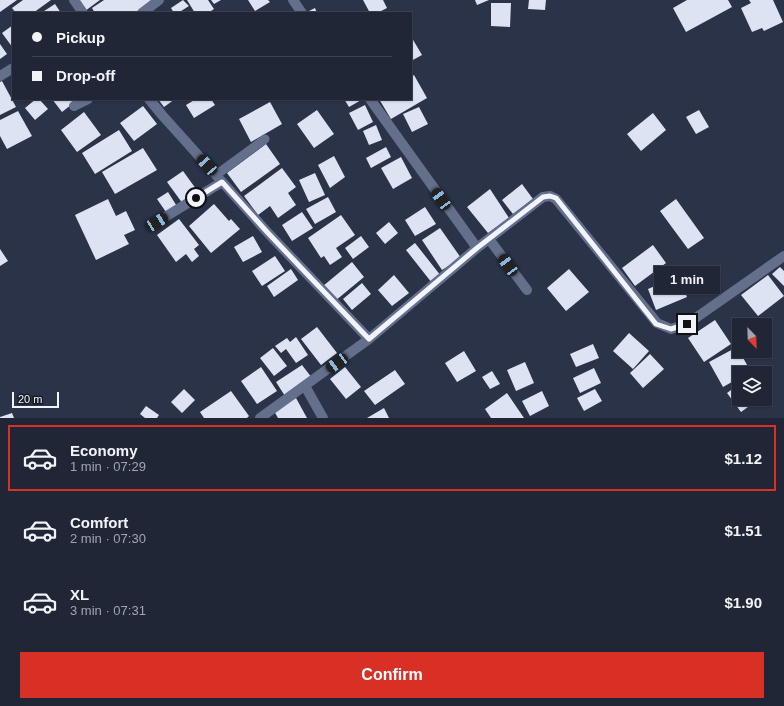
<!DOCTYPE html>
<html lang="en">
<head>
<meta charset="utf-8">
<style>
	:root { --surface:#202636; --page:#2d3242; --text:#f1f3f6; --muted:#a2a5ad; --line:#3d4351; --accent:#d93025 }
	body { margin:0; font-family:Helvetica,sans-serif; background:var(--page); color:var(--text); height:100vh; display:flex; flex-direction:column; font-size:15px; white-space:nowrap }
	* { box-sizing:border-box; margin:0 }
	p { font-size:13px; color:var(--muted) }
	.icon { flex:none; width:22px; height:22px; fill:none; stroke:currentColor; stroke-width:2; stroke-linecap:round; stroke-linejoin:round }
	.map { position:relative; height:418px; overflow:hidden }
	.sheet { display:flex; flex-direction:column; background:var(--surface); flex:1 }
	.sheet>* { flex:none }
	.banner { position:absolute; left:12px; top:12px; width:400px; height:88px; border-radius:0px; box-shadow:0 1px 3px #0004,0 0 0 1px var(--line); display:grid; align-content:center; height:88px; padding:0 20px; background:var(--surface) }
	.needle { width:26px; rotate:157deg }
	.tools { position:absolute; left:732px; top:318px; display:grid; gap:8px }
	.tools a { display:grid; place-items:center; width:40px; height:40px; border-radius:0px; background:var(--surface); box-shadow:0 1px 3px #0004,0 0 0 1px var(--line); font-size:20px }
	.scale { position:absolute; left:12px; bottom:10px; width:47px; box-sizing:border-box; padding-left:4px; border:2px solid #f1f4fd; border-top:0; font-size:11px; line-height:14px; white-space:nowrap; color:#f1f4fd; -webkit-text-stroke:3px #171b25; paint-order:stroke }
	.end { position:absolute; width:18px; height:18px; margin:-9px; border:5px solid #f1f4fd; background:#111; box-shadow:0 0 0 2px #111 }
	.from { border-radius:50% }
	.bubble { position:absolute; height:28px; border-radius:0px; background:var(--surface); box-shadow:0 1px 3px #0004,0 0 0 1px var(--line); font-size:13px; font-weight:600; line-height:28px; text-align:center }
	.car { position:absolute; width:12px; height:24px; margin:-12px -6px; border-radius:5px; box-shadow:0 0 3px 1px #0007; background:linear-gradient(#222 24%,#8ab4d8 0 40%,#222 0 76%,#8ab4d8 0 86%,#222 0) }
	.banner b { display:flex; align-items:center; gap:14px; height:38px; font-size:15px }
	.banner b+b { border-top:1px solid var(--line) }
	.banner i { width:10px; height:10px; background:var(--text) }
	ul { padding:7px 0 0; list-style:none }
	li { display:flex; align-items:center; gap:12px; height:66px; margin:0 8px 6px; padding:0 12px; border:2px solid transparent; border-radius:0px }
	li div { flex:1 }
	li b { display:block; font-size:15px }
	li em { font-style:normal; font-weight:600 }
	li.current { border-color:var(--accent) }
	li>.icon { width:36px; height:36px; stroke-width:1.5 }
	.cta { display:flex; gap:8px; margin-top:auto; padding:8px 20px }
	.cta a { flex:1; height:46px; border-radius:0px; background:var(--accent); color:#fff; font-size:16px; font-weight:600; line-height:46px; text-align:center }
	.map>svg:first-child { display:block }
</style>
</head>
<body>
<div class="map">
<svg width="784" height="418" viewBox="0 0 784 418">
	<rect width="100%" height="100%" fill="#2b3348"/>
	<!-- building -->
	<path fill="#dde3f2" d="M0,0H17L0,12Z
		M23,0H51L33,13H16L12,8Z
		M77,0H100L85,11Z
		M104,0H155L138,13H95L92,8Z
		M183,0L189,6L178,13H174L171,8Z
		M187,0H208L214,9L208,13H195Z
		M211,0H221L214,4Z
		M248,0H268L270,2L255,11Z
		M363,0H383L387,8L377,13H370Z
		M475,0H489L477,5Z
		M529,0H546L545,10L528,9Z
		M687,0H728L732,7L686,32L673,8Z
		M749,0H773L783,22L764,31L762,28L752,32L741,8L751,3Z
		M491,3H511L510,27L491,26Z
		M55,4L61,13H41Z
		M315,8L317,13H307V12Z
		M13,25V48L2,33Z
		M411,38H412L422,55L411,61Z
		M0,44L7,54L0,59Z
		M414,75L427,98L391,119L379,99H411V77Z
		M2,81L16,107L0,115V82Z
		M36,99H39L48,109L35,120L25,108Z
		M52,99H75L76,101L62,112Z
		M158,99H175L164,107Z
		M196,99H211L215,105L194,118L186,105Z
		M344,99H363L349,107Z
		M270,102L282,124L251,142L239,119Z
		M365,105L373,122L358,130L349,113Z
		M143,106L157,124L134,141L120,123Z
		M419,107L428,124L412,132L403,114Z
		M317,110L334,134L314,148L297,124Z
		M699,110L709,127L696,134L686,117Z
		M18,111L32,136L7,149L0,136V120Z
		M84,112L101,135L77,152L61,130Z
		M653,113L666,130L641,151L627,134Z
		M376,125L382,140L369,145L363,131Z
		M119,130L132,151L95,174L82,153Z
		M266,144L280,164L241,192L227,173Z
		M386,147L391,157L371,168L366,158Z
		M143,148L157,170L115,194L102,172Z
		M334,156L345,177L330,188L318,165Z
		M401,157L412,178L393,189L381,168Z
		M282,168L296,187L288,193L296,205L278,218L270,206L258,215L244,196Z
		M183,171L199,193L183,204L167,182Z
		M315,173L325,195L309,202L299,180Z
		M522,184L533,199L513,214L502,200Z
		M490,189L509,218L488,233L467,207Z
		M168,192L178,208L168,215L157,199Z
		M328,197L336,212L315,224L306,209Z
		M108,199L116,216L126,211L135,230L124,235L129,244L96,260L75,215Z
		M676,199L704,238L688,249L660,211Z
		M214,204L229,221L231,219L240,229L211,253L189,226Z
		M425,207L436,224L415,236L405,220Z
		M302,212L313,228L292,241L282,225Z
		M341,215L355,235L336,248L342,257L330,265L324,256L321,258L308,238Z
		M179,219L199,245L194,249L199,256L192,262L186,254L176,262L157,235Z
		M389,222L398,233L385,244L376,233Z
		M440,228L461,258L442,270L422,240Z
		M253,236L262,252L243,262L234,247Z
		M361,236L369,247L353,259L345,248Z
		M415,243L441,276L432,283L406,250Z
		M653,245L666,263L635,286L622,268Z
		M0,249L8,261L0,266Z
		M275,256L285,271L262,286L252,271Z
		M352,262L364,277L335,301L323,286Z
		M780,267L784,271V286L772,274Z
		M706,268L713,289L693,295L686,274Z
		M291,269L298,280L274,297L267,286Z
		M569,269L589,292L566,311L547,288Z
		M394,275L409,293L392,306L378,290Z
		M768,275L784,296L758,316L741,295Z
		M678,276L687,297L656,310L648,289Z
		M362,283L371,294L352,310L343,299Z
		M715,320L731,344L704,362L688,338Z
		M317,327L337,353L321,365L301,339Z
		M629,333L649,351L633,369L613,351Z
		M296,337L308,355L296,363L286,349L281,353L275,346L287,338L290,342Z
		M593,344L599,358L576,367L570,354Z
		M737,347L751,372L748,373H739V378L723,387L709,362Z
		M273,348L287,366L274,376L260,358Z
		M464,351L476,371L457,382L445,363Z
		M650,354L664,369L643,388L630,373Z
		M525,362L534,383L516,391L507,370Z
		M302,365L312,378L285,396L276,382Z
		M261,367L277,391L257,404L241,381Z
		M345,367L361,387L346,399L330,379Z
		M594,368L601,383L580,393L573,378Z
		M395,370L405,384L375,405L364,391Z
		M492,371L500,384L490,389L482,377Z
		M739,384V399H759L741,412L727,393Z
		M184,389L195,400L182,413L171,402Z
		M595,389L602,401L584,411L577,398Z
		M231,391L249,416L247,418H204L200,412Z
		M542,391L549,406L530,416L522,401Z
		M507,393L524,418H491L485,409Z
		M296,398L307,418H278L274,411Z
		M146,406L159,415L157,418H145L140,414Z
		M384,408L389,418H367Z
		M12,413L14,418H0V417Z"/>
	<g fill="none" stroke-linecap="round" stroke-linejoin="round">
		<!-- lane -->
		<path stroke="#646f8c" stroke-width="9" d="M216,175L265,139"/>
		<!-- street -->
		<path stroke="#646f8c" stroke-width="10" d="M74,0L83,13
			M293,0L302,13
			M142,13L159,0
			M0,76L13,68
			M149,99L162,115L268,233L369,339
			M370,99L477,248
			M74,106L88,99
			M157,222L222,182
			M489,239L527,290
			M305,386L323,418
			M260,418L369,339L477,248L543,197L550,196L556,199L657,323L671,329L687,324L784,256"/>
	</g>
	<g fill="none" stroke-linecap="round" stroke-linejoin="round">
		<!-- route -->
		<path stroke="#f1f4fd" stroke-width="5" d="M196,198L222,182L268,233L369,339L477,248L543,197L550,196L556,198L656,324L671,329L687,324"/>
	</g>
</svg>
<div class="tools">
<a><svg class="needle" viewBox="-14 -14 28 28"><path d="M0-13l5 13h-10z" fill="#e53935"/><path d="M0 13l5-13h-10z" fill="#a2a5ad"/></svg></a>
<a><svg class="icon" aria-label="layers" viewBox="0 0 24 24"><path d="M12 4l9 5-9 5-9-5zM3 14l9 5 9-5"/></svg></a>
</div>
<div class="scale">20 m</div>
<i class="end from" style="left:196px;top:198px"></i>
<i class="end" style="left:687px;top:324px"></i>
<div class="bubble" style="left:654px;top:266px;width:66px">1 min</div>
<i class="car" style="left:207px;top:165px;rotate:318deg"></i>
<i class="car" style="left:441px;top:199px;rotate:324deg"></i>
<i class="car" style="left:157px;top:222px;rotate:59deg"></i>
<i class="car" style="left:508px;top:265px;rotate:324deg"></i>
<i class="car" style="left:337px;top:363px;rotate:234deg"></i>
<div class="banner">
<b><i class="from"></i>Pickup</b>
<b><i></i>Drop-off</b>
</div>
</div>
<section class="sheet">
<ul>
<li class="current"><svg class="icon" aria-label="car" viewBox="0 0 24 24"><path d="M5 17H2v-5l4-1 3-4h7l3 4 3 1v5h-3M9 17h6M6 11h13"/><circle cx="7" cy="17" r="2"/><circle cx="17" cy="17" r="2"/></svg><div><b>Economy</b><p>1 min · 07:29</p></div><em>$1.12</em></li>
<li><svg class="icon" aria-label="car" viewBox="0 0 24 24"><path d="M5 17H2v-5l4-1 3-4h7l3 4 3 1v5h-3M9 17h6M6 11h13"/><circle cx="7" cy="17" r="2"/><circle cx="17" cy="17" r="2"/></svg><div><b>Comfort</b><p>2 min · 07:30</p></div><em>$1.51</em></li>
<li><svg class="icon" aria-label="car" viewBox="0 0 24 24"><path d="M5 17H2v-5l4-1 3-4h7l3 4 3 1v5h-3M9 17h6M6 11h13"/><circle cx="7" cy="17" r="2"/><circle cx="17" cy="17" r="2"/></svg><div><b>XL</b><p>3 min · 07:31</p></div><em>$1.90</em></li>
</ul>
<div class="cta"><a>Confirm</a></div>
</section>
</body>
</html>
